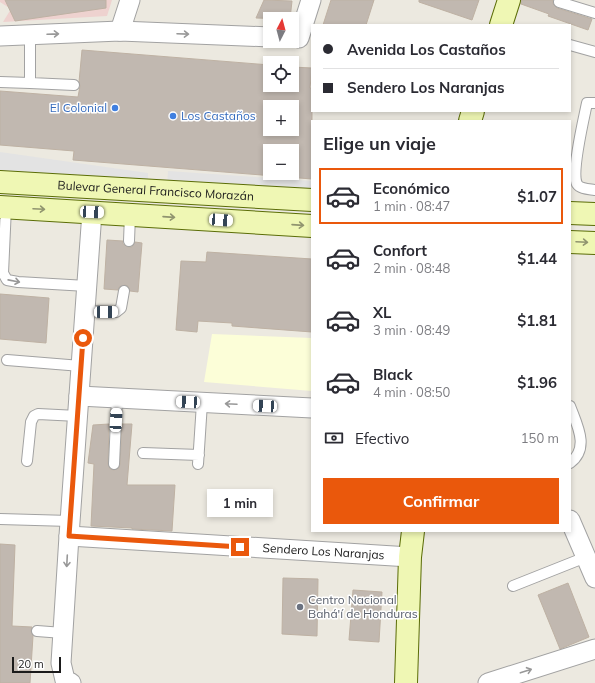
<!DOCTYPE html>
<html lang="es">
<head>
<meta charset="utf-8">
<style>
	:root { --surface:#fff; --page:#f2f2f3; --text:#2b2b33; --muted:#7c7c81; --line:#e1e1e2; --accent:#ea580c }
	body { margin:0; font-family:Mulish,sans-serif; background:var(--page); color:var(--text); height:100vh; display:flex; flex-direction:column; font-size:15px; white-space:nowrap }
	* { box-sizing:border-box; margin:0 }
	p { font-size:13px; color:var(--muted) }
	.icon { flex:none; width:22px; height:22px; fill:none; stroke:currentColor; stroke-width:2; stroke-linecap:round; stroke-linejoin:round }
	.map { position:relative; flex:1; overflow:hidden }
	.panel { position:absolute; left:311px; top:120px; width:260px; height:412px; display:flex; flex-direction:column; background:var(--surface); border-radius:0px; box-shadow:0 2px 6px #0003 }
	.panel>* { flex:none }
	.top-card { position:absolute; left:311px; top:24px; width:260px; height:88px; border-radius:0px; box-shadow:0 2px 6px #0003; display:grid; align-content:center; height:88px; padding:0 12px; background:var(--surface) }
	.needle { width:26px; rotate:6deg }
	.controls { position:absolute; left:263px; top:12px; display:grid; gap:8px }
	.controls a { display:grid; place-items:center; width:36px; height:36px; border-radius:0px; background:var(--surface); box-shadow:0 2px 6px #0003; font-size:20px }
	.scale { position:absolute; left:12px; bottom:10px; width:49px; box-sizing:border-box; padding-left:4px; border:2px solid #1b1b1b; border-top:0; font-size:11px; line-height:14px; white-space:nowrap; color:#1b1b1b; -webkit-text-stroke:3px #fff; paint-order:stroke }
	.end { position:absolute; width:18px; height:18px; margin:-9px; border:5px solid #ea580c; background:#fff; box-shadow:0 0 0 2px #fff }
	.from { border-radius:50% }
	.bubble { position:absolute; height:28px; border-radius:0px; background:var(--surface); box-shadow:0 2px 6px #0003; font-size:13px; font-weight:700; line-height:28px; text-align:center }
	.car { position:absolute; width:12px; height:24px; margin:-12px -6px; border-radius:5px; box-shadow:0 0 3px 1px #0007; background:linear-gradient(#fff 24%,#345 0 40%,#fff 0 76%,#345 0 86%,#fff 0) }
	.top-card b { display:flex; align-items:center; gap:14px; height:38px; font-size:15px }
	.top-card b+b { border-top:1px solid var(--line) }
	.top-card i { width:10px; height:10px; background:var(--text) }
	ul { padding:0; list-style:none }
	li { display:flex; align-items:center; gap:12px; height:56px; margin:0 8px 6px; padding:0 4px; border:2px solid transparent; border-radius:0px }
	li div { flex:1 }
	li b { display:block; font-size:15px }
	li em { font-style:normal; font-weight:700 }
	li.active { border-color:var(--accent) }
	li>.icon { width:36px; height:36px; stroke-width:1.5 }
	h2 { padding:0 12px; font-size:18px; line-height:48px }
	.pay { display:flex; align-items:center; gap:10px; height:44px; padding:0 12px; font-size:15px }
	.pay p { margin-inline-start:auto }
	.cta { display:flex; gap:8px; margin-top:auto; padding:8px 12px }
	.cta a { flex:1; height:46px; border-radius:0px; background:var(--accent); color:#fff; font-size:16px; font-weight:700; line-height:46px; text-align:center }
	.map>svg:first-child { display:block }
</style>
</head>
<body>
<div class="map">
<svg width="595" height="683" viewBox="0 0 595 683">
	<rect width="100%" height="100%" fill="#ece9e0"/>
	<!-- commercial -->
	<path fill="#eed2cf" d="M0,0H112L107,16L3,22L11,9L0,2Z"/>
	<!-- education -->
	<path fill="#fcfed8" d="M212,334L312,338V391L204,382Z"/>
	<!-- parking -->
	<path fill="#e3e3e3" d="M0,152L148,173V182L0,174Z
		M168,171L312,181V192L167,187Z"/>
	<!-- building -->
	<path fill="#c1b8b0" stroke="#beb1a3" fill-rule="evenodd" d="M5,0H106V8L15,21Z
		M264,0L292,1L290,19L256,18Z
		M331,0H374L366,25H323Z
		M419,0H479L472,20L419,2Z
		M521,0H553V4L557,8L592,19L588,30L548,16L549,14L521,4Z
		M82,50L270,65V85H292V67L312,68L310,88H312V179L73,160L74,151L0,145V91L78,97L80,86L79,82ZM270,107H292V129H270ZM270,151H292V173H270Z
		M107,240L123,241V244L128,247H132L135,242L142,243L138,292L130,291L128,286L125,285L119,287L118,290L104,289Z
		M207,252L312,259V332L232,326V323L198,321L197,332L176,330L181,261L206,262Z
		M0,294L49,298L46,343L0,339Z
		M109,424L108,464L110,469L114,470L119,468L120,464L122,424H132L127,485H175L172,531L132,529V528L91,526L94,464L88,463L93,425Z
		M0,544L15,545L12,626L32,627L31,631L33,636L30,683H0Z
		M283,578L318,579L317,636L282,634Z
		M568,583L589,637L560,649L538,595Z
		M353,590L382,592L379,642L349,640Z"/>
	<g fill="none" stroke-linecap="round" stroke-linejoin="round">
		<defs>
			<path id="lane" d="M559,2L595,13
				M570,45L595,52
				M0,82L30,83V34
				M30,83L74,85
				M595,103H587C584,118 571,172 577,184C580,189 590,189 595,190
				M6,207L3,273L7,280L18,282L87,286
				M129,241L130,215
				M85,311L116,312L121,308L124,291
				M7,360L81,366
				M570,406C577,425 590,448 570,463
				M143,453L199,455
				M27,461L31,422L34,416L38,414L78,416
				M114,464L117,398
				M198,464L202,403
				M0,519L70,521
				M513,586L586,557
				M37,631L63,633"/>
			<g id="street">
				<path d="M120,31L130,0"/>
				<path d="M0,36L120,31L270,37"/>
				<path d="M299,38L311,0"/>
				<path d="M79,396L312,408"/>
				<path d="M570,520L595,578"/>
				<path id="s1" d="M69,536L410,557"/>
				<path d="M71,683L65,680L61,663L69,536L92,212"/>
				<path d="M488,683L595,649"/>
			</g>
			<g id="secondary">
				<path d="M501,25L509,0"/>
				<path d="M470,121L473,111"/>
				<path id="s2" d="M0,182L312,200"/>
				<path d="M0,207L312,226"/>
				<path d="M570,213L595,214"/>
				<path d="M570,242L595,243"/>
				<path d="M406,683L410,557L413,531"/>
			</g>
		</defs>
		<!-- lane casing -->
		<use href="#lane" stroke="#a2a2a2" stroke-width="12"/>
		<!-- street casing -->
		<use href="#street" stroke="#a2a2a2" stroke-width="21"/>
		<!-- secondary casing -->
		<use href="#secondary" stroke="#5b6d07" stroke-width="24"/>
		<!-- lane -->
		<use href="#lane" stroke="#fff" stroke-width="10"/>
		<!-- street -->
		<use href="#street" stroke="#fff" stroke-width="19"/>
		<!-- secondary -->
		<use href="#secondary" stroke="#eff7b4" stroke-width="22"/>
	</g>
	<!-- one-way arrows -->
	<defs><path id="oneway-shaft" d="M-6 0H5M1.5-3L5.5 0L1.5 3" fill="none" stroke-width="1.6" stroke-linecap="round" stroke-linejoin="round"/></defs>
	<g stroke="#989898">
		<use href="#oneway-shaft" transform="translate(53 34) rotate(-2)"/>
		<use href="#oneway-shaft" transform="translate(183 34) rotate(2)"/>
		<use href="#oneway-shaft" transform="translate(14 281) rotate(11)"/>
		<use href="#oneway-shaft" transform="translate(231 404) rotate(-177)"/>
		<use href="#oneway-shaft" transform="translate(67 561) rotate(93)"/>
		<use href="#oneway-shaft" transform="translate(526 671) rotate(-18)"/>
	</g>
	<g stroke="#90946f">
		<use href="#oneway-shaft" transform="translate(39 209) rotate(3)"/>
		<use href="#oneway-shaft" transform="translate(169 217) rotate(4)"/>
		<use href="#oneway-shaft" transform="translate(298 225) rotate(4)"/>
		<use href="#oneway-shaft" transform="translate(582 242) rotate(3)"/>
	</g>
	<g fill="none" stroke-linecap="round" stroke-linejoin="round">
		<!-- route -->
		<path stroke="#ea580c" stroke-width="5" d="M83,338L69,536L240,547"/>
	</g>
	<!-- markers -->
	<g fill="#3f7fe0" stroke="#fff" stroke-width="1.5">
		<circle cx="115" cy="108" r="4"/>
		<circle cx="173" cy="116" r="4"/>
	</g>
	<circle fill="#6b7280" stroke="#fff" stroke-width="1.5" cx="300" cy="607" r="4"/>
	<g text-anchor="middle" stroke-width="3" stroke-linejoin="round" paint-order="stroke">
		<!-- shop labels -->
		<g font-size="12" fill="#366cbe" stroke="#fff" text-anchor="end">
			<text x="107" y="112">El Colonial</text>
			<text x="181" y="120" text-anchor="start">Los Castaños</text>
		</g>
		<!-- street labels -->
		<g font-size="12" fill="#1b1b1b" stroke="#fff">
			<text dy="4" stroke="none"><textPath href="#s2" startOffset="156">Bulevar General Francisco Morazán</textPath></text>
			<text dy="4" stroke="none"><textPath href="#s1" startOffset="255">Sendero Los Naranjas</textPath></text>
		</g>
		<!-- worship labels -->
		<g font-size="12" fill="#5b616d" stroke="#fff" text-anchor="start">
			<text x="308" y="604">Centro Nacional<tspan x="308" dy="14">Bahá'í de Honduras</tspan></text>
		</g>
	</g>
</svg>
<div class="controls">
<a><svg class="needle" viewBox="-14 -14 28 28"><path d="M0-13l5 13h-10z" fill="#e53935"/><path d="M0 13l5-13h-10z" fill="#7c7c81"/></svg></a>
<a><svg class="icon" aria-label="locate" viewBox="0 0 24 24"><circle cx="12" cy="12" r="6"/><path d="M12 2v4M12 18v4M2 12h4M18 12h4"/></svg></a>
<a>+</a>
<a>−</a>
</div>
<div class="scale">20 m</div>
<i class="end from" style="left:83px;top:338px"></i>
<i class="end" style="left:240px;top:547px"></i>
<div class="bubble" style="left:207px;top:489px;width:66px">1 min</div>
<i class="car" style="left:92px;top:212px;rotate:93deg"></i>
<i class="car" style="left:221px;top:220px;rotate:94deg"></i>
<i class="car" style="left:106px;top:312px;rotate:89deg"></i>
<i class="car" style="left:188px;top:402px;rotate:273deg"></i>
<i class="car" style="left:265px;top:406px;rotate:273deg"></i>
<i class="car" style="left:116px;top:420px;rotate:3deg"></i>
<div class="top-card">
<b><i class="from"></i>Avenida Los Castaños</b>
<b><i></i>Sendero Los Naranjas</b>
</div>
<section class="panel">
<h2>Elige un viaje</h2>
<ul>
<li class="active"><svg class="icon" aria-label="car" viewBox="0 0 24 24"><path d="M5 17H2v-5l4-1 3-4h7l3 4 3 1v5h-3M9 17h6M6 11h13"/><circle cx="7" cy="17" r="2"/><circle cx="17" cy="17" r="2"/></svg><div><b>Económico</b><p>1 min · 08:47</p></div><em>$1.07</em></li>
<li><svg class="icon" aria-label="car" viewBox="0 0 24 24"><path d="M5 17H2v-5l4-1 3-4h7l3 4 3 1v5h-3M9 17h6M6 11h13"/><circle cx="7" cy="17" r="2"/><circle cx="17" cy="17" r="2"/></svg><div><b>Confort</b><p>2 min · 08:48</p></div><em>$1.44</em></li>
<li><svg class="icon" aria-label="car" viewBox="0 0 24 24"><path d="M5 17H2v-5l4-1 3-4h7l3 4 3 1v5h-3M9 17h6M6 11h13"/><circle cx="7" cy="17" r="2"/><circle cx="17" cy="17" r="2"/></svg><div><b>XL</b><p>3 min · 08:49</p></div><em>$1.81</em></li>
<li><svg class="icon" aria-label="car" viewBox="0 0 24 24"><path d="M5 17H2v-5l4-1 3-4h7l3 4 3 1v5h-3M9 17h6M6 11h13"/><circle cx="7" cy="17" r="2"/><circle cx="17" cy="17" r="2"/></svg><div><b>Black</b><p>4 min · 08:50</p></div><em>$1.96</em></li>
</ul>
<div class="pay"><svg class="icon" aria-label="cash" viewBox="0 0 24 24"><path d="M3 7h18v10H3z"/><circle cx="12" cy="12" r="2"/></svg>Efectivo<p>150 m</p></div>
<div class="cta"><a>Confirmar</a></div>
</section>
</div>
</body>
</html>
